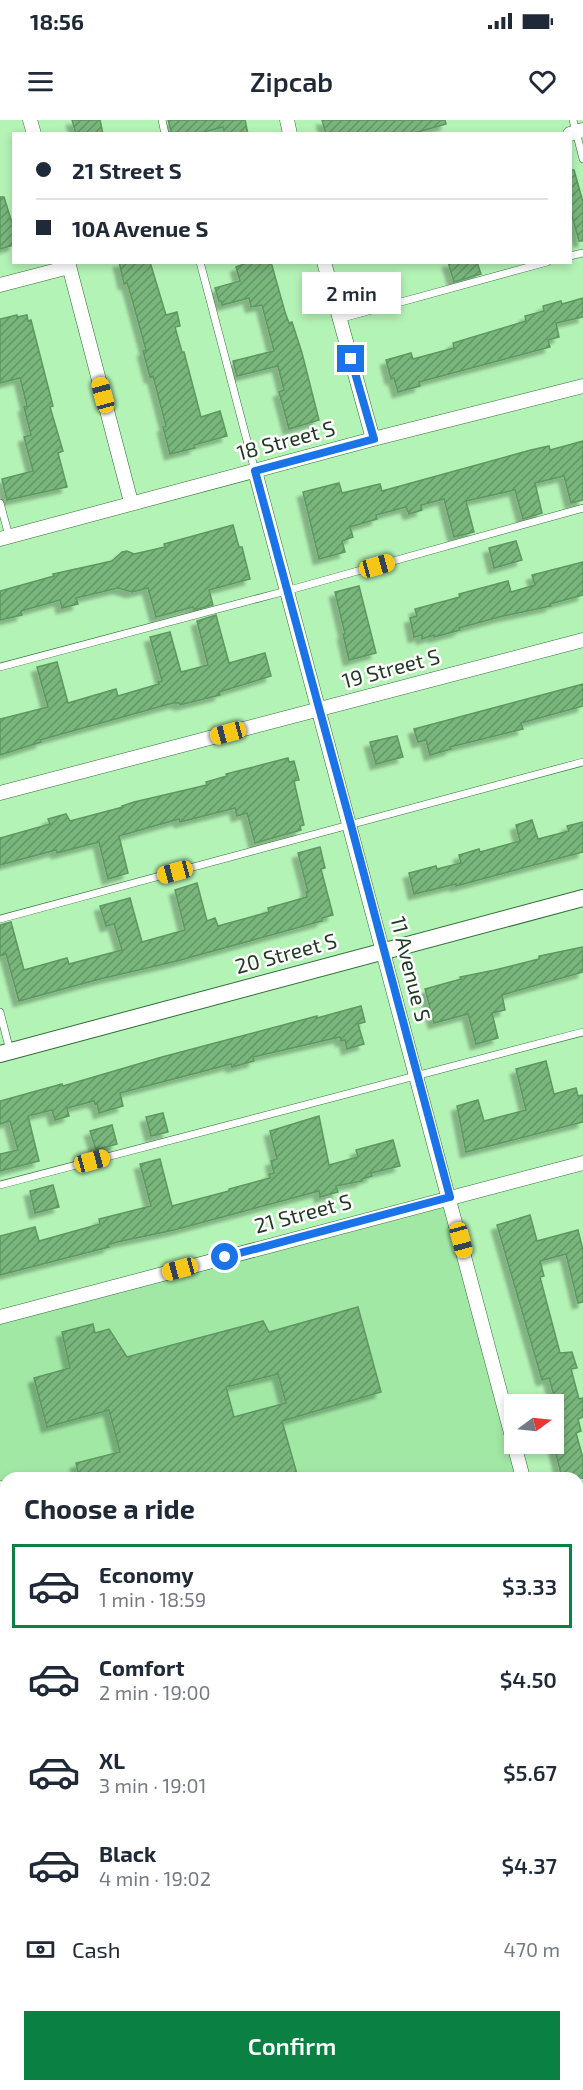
<!DOCTYPE html>
<html lang="en">
<head>
<meta charset="utf-8">
<style>
	:root { --surface:#fff; --page:#f6f6f7; --text:#1f2937; --muted:#747a83; --line:#e0e1e3; --accent:#0b8043 }
	body { margin:0; font-family:"Exo 2",sans-serif; background:var(--page); color:var(--text); height:100vh; display:flex; flex-direction:column; font-size:22px; white-space:nowrap }
	* { box-sizing:border-box; margin:0 }
	p { font-size:20px; color:var(--muted) }
	.icon { flex:none; width:33px; height:33px; fill:none; stroke:currentColor; stroke-width:2; stroke-linecap:round; stroke-linejoin:round }
	.map { position:relative; flex:1; overflow:hidden }
	.panel { position:absolute; left:0px; top:1352px; width:584px; height:620px; display:flex; flex-direction:column; background:var(--surface); border-radius:18px 18px 0 0; box-shadow:0 3px 9px #0003 }
	.panel>* { flex:none }
	.banner { position:absolute; left:12px; top:12px; width:560px; height:132px; border-radius:0px; box-shadow:0 3px 9px #0003; display:grid; align-content:center; height:132px; padding:0 24px; background:var(--surface) }
	.needle { width:39px; rotate:75deg }
	.buttons { position:absolute; left:504px; top:1274px; display:grid; gap:12px }
	.buttons a { display:grid; place-items:center; width:60px; height:60px; border-radius:0px; background:var(--surface); box-shadow:0 3px 9px #0003; font-size:30px }
	.end { position:absolute; width:27px; height:27px; margin:-14px; border:8px solid #1a73e8; background:#fff; box-shadow:0 0 0 3px #fff }
	.from { border-radius:50% }
	.bubble { position:absolute; height:42px; border-radius:0px; background:var(--surface); box-shadow:0 3px 9px #0003; font-size:20px; font-weight:600; line-height:42px; text-align:center }
	.car { position:absolute; width:18px; height:36px; margin:-18px -9px; border-radius:8px; box-shadow:0 0 4px 2px #0007; background:linear-gradient(#f5c518 24%,#345 0 40%,#f5c518 0 76%,#345 0 86%,#f5c518 0) }
	.banner b { display:flex; align-items:center; gap:21px; height:57px; font-size:22px }
	.banner b+b { border-top:2px solid var(--line) }
	.banner i { width:15px; height:15px; background:var(--text) }
	ul { padding:0; list-style:none }
	li { display:flex; align-items:center; gap:18px; height:84px; margin:0 12px 9px; padding:0 12px; border:3px solid transparent; border-radius:0px }
	li div { flex:1 }
	li b { display:block; font-size:22px }
	li em { font-style:normal; font-weight:600 }
	li.current { border-color:var(--accent) }
	li>.icon { width:54px; height:54px; stroke-width:1.5 }
	h2 { padding:0 24px; font-size:27px; line-height:72px }
	.pay { display:flex; align-items:center; gap:15px; height:66px; padding:0 24px; font-size:22px }
	.pay p { margin-inline-start:auto }
	.action { display:flex; gap:12px; margin-top:auto; padding:12px 24px }
	.action a { flex:1; height:69px; border-radius:0px; background:var(--accent); color:#fff; font-size:24px; font-weight:600; line-height:69px; text-align:center }
	.status { display:flex; justify-content:space-between; align-items:center; height:42px; padding:0 30px; background:var(--surface); direction:ltr }
	.status svg { height:16px; fill:currentColor }
	header { display:flex; justify-content:space-between; align-items:center; height:78px; padding:0 24px; background:var(--surface); font-size:27px; font-weight:600 }
	.map>svg:first-child { display:block }
</style>
</head>
<body>
<div class="status"><b>18:56</b><svg viewBox="0 0 49 12"><path d="M0 12V9h3v3zM5 12V6h3v6zM10 12V3h3v9zM15 12V0h3v12zM26 1h20v11H26zM47 4h2v5h-2z"/></svg></div>
<header><svg class="icon" aria-label="menu" viewBox="0 0 24 24"><path d="M4 6h16M4 12h16M4 18h16"/></svg>Zipcab<svg class="icon" aria-label="heart" viewBox="0 0 24 24"><path d="M12 20l-8-8c-3-5 5-10 8-4 3-6 11-1 8 4z"/></svg></header>
<div class="map">
<svg width="583" height="1970" viewBox="0 0 583 1970">
	<defs>
		<pattern id="building-hatch" width="6" height="6" patternUnits="userSpaceOnUse" patternTransform="scale(1.5)"><rect width="6" height="6" fill="#79b67c"/><path d="M-1 1l2-2M0 6l6-6M5 7l2-2" fill="none" stroke="#639565"/></pattern>
		<filter id="shadow"><feDropShadow dx="-5.5" dy="5.5" stdDeviation="1.5" flood-color="#0004"/></filter>
	</defs>
	<rect width="100%" height="100%" fill="#b4f3b6"/>
	<!-- built -->
	<path fill="#a2e8a5" d="M450,1077L523,1357L6,1358V1391L0,1368V1197Z"/>
	<!-- building -->
	<path fill="url(#building-hatch)" stroke="#5c9860" stroke-width="1.5" fill-rule="evenodd" filter="url(#shadow)" d="M72,0H100L103,14H76Z
		M168,0H245L248,14H224L223,7L196,14H172Z
		M322,0H445L446,4L411,14H326Z
		M570,50H574L583,82V121H579L570,89Z
		M0,77H4L14,109V125L0,129Z
		M119,142H150L166,195L177,192L180,206L175,207L182,232H184L201,297L220,291L227,316L194,325L195,328L170,334L163,307L166,306L153,256L150,257L143,231L146,230L130,172L127,163L124,164Z
		M249,142H271L285,192L289,203L292,202L302,233L319,300L289,309L279,272L284,270L278,246L237,256L233,241L274,231L262,185L251,187L249,178L222,185L221,181H219L215,168L240,161L236,147Z
		M448,142H477L481,154L454,162Z
		M583,178V197L556,203L559,217L548,220L550,227L419,262L420,266L398,272L394,258L391,259L386,240L411,233L413,239L454,228L453,223L526,201L525,196L544,191L543,186L561,181L562,184Z
		M17,195V197L27,195L28,201L31,200L53,286L50,287L63,331L58,333L67,367L7,380L2,359L33,351L24,317L31,315L24,287L27,286L20,258L0,263V199Z
		M583,321V380L571,383L564,356L535,363L542,393L523,399L515,370L466,381L474,412L454,417L444,379L421,385L422,390L409,394L406,387L376,395L377,399L350,407L353,417L342,421L345,432L319,439L303,372L339,363L342,373L380,364L382,371L531,330L549,326L550,330Z
		M233,405L239,427H242L250,459L209,470L213,485L194,490L193,487L156,497L148,468L132,472L118,468L76,478L78,484L62,488L60,480L21,491L22,495L0,500V471L54,456L53,454L112,441L122,432L127,431L134,434L143,432L165,427L164,424Z
		M516,421L522,440L494,448L489,428Z
		M583,442V475L550,484L551,486L503,496L459,508L460,510L434,517V515L422,519V515L414,517L410,498L417,496L415,489L460,477L459,474L508,461L511,472L535,465L532,455Z
		M359,466L376,533L349,540L343,514H345L335,472Z
		M216,495L229,543L265,533L271,556L219,572L220,575L180,585L179,583H173L40,620L41,622L0,635V599L48,587L37,547L57,542L68,583L116,569L118,576L159,564L158,562L162,561L150,517L170,512L181,552L208,545L197,501Z
		M583,564V586L521,603L523,609L450,627L451,629L430,635L426,620L418,622L414,609Z
		M397,616L403,637L376,644L370,622Z
		M288,638L289,642L294,641L299,660L294,661L304,705L300,706L301,710L255,723L247,693L237,696L235,688L180,702L179,699L119,716L128,753L108,759L99,722L57,733L56,730L0,745V718L50,704L48,699L66,694L70,701L123,687L122,686L134,682L207,665L206,662L227,656L226,654Z
		M532,700L538,719L569,711L567,706L583,702V732L456,766V764L414,774L409,753L436,746L437,749L461,743L459,735L479,729L480,732L520,721L516,705Z
		M320,727L325,748L321,749L333,795L322,798V801L177,841L100,859L19,881L6,834L0,836V805L11,802L24,850L67,838L69,844L122,830L114,804L106,806L100,786L130,778L142,822L185,810L175,770L197,763L207,801L215,798L218,806L269,792L268,788L307,777L306,772H308L298,733Z
		M583,827V852L502,875L505,890L492,893L498,918L476,924L468,894L434,903L425,869L461,859L460,857L495,850L539,839V836Z
		M361,886L365,902L358,904L364,924L347,929L345,920L341,921L340,917L253,937L254,941L232,947L231,944L120,973L123,986L99,993L97,983L95,984L94,981L67,988L69,996L55,1000L52,990L28,996L39,1041L0,1051V1034L18,1030L10,1001L0,1004V981L62,964L63,966L162,937L317,896V898Z
		M546,941L554,974L576,968L578,976L583,975V1002L466,1032L457,986L478,980L484,1001L526,990L516,949Z
		M163,993L168,1012L151,1016L146,997Z
		M319,996L329,1045L358,1037L356,1030L393,1020L400,1046L371,1053L372,1056L362,1059V1061L336,1066L338,1072L320,1077L319,1071L174,1110L117,1122L108,1125L109,1127L0,1155V1116L35,1107L39,1121L100,1104L99,1099L151,1086L140,1044L160,1039L172,1086L229,1071V1069L270,1058L269,1054L274,1053L271,1041L277,1039L270,1011Z
		M112,1005L117,1024L96,1030L90,1011Z
		M53,1065L59,1087L35,1093L30,1071Z
		M530,1095L537,1121L578,1110L583,1130V1182L578,1183L566,1134L540,1141L544,1156L540,1157L560,1233L572,1232L577,1248L571,1249L579,1279L583,1278V1297L578,1299L581,1311L576,1313L583,1338V1358H562L554,1326V1283H556L549,1258L542,1260L497,1105Z
		M358,1187L381,1272L282,1301L297,1354L284,1358H79L76,1343L120,1332L109,1290L47,1307L34,1258L70,1248L62,1212L93,1204L95,1213L109,1209L127,1237L263,1201L269,1212ZM278,1254L286,1283L234,1297L226,1267Z"/>
	<g fill="none" stroke-linecap="round" stroke-linejoin="round">
		<defs>
			<path id="service" d="M162,0L165,14
				M573,0L583,39
				M570,136L583,133
				M200,142L255,351
				M339,199L547,142
				M0,383L9,416
				M0,547L286,471L583,388
				M0,799L583,642
				M0,892L10,931
				M0,1065L583,912
				M578,1692L583,1691
				M0,1863L6,1885
				M284,1965L286,1970"/>
			<path id="minor" d="M30,0L34,14
				M287,0L290,14
				M570,14L583,10
				M68,142L131,382
				M324,142L373,319
				M0,165L69,147
				M255,351L523,1358
				M0,419L373,319L583,266
				M0,673L583,520
				M0,1197L583,1043
				M0,1368L6,1391
				M0,1465L6,1464
				M578,1568L583,1589
				M578,1820L583,1819
				M160,1965L161,1970
				M422,1965L423,1970
				M9,1970L29,1965"/>
			<path id="tertiary" d="M0,934L583,778"/>
		</defs>
		<!-- service casing -->
		<use href="#service" stroke="#326e38" stroke-width="8"/>
		<!-- minor casing -->
		<use href="#minor" stroke="#326e38" stroke-width="15"/>
		<!-- tertiary casing -->
		<use href="#tertiary" stroke="#326e38" stroke-width="18"/>
		<!-- service -->
		<use href="#service" stroke="#fff" stroke-width="7"/>
		<!-- minor -->
		<use href="#minor" stroke="#fff" stroke-width="14"/>
		<!-- tertiary -->
		<use href="#tertiary" stroke="#fff" stroke-width="16"/>
	</g>
	<g fill="none" stroke-linecap="round" stroke-linejoin="round">
		<!-- route -->
		<path stroke="#1a73e8" stroke-width="8" d="M225,1137L450,1077C416,953 384,829 351,705C319,587 286,469 255,351L374,319L351,239"/>
	</g>
	<g text-anchor="middle" stroke-width="5" stroke-linejoin="round" paint-order="stroke">
		<!-- street labels -->
		<g font-size="21" fill="#1f3821" stroke="#fff">
			<text transform="translate(286 321) rotate(-15)" y="7">18 Street S</text>
			<text transform="translate(391 549) rotate(-15)" y="7">19 Street S</text>
			<text transform="translate(286 834) rotate(-15)" y="7">20 Street S</text>
			<text transform="translate(410 849) rotate(76)" y="7">11 Avenue S</text>
			<text transform="translate(303 1094) rotate(-15)" y="7">21 Street S</text>
		</g>
	</g>
</svg>
<div class="buttons">
<a><svg class="needle" viewBox="-14 -14 28 28"><path d="M0-13l5 13h-10z" fill="#e53935"/><path d="M0 13l5-13h-10z" fill="#747a83"/></svg></a>
</div>
<i class="end from" style="left:225px;top:1137px"></i>
<i class="end" style="left:351px;top:239px"></i>
<div class="bubble" style="left:302px;top:152px;width:99px">2 min</div>
<i class="car" style="left:103px;top:275px;rotate:345deg"></i>
<i class="car" style="left:377px;top:446px;rotate:74deg"></i>
<i class="car" style="left:228px;top:613px;rotate:255deg"></i>
<i class="car" style="left:175px;top:752px;rotate:255deg"></i>
<i class="car" style="left:92px;top:1041px;rotate:75deg"></i>
<i class="car" style="left:461px;top:1120px;rotate:165deg"></i>
<i class="car" style="left:180px;top:1149px;rotate:255deg"></i>
<div class="banner">
<b><i class="from"></i>21 Street S</b>
<b><i></i>10A Avenue S</b>
</div>
<section class="panel">
<h2>Choose a ride</h2>
<ul>
<li class="current"><svg class="icon" aria-label="car" viewBox="0 0 24 24"><path d="M5 17H2v-5l4-1 3-4h7l3 4 3 1v5h-3M9 17h6M6 11h13"/><circle cx="7" cy="17" r="2"/><circle cx="17" cy="17" r="2"/></svg><div><b>Economy</b><p>1 min · 18:59</p></div><em>$3.33</em></li>
<li><svg class="icon" aria-label="car" viewBox="0 0 24 24"><path d="M5 17H2v-5l4-1 3-4h7l3 4 3 1v5h-3M9 17h6M6 11h13"/><circle cx="7" cy="17" r="2"/><circle cx="17" cy="17" r="2"/></svg><div><b>Comfort</b><p>2 min · 19:00</p></div><em>$4.50</em></li>
<li><svg class="icon" aria-label="car" viewBox="0 0 24 24"><path d="M5 17H2v-5l4-1 3-4h7l3 4 3 1v5h-3M9 17h6M6 11h13"/><circle cx="7" cy="17" r="2"/><circle cx="17" cy="17" r="2"/></svg><div><b>XL</b><p>3 min · 19:01</p></div><em>$5.67</em></li>
<li><svg class="icon" aria-label="car" viewBox="0 0 24 24"><path d="M5 17H2v-5l4-1 3-4h7l3 4 3 1v5h-3M9 17h6M6 11h13"/><circle cx="7" cy="17" r="2"/><circle cx="17" cy="17" r="2"/></svg><div><b>Black</b><p>4 min · 19:02</p></div><em>$4.37</em></li>
</ul>
<div class="pay"><svg class="icon" aria-label="cash" viewBox="0 0 24 24"><path d="M3 7h18v10H3z"/><circle cx="12" cy="12" r="2"/></svg>Cash<p>470 m</p></div>
<div class="action"><a>Confirm</a></div>
</section>
</div>
</body>
</html>
